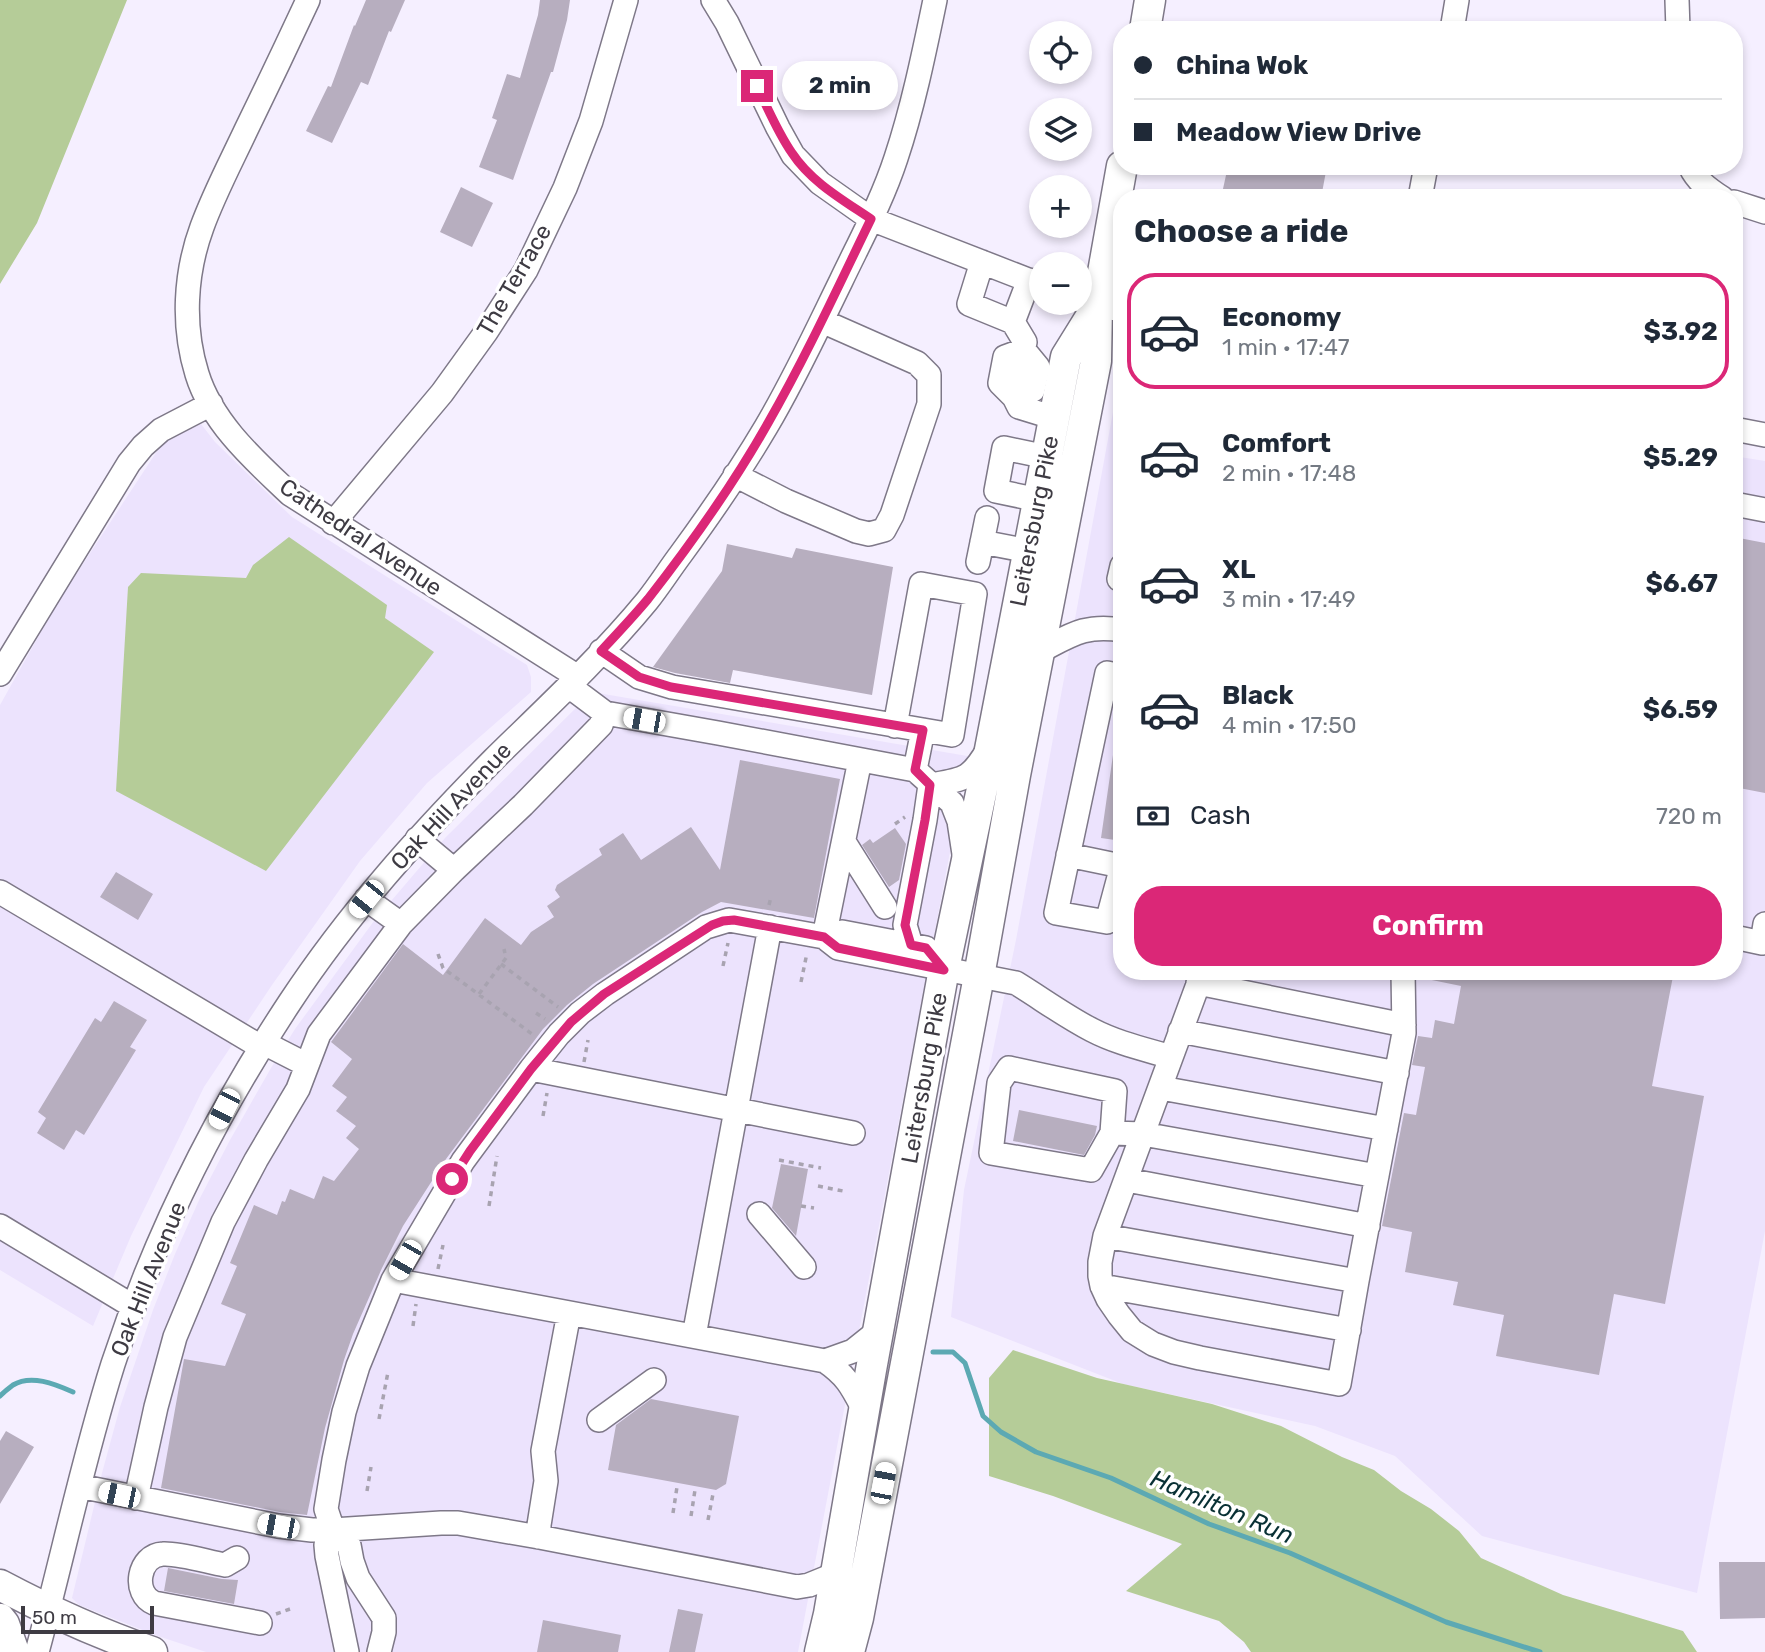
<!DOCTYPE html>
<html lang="en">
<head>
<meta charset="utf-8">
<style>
	:root { --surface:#fff; --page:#f2f2f3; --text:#1f2937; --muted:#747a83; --line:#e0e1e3; --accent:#db2777 }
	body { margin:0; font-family:Rubik,sans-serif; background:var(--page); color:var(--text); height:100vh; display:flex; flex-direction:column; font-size:26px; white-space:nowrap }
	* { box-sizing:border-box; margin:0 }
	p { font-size:23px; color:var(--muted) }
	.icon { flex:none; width:38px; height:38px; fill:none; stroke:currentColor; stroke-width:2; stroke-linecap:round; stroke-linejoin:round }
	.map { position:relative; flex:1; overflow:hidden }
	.sheet { position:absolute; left:1113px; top:189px; width:630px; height:791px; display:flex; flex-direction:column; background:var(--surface); border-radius:28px; box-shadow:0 4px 10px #0003 }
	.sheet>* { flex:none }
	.hud { position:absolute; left:1113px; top:21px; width:630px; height:154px; border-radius:28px; box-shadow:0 4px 10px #0003; display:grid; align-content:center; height:154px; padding:0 21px; background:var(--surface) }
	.tools { position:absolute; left:1029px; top:21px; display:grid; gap:14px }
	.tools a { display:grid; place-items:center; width:63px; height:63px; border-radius:50%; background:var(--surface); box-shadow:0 4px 10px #0003; font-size:35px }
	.scale { position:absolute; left:21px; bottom:18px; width:133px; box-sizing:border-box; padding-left:7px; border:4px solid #3e3b43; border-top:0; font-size:19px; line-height:24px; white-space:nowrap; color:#3e3b43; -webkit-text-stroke:5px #fff; paint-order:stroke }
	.end { position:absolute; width:32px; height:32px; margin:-16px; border:9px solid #db2777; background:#fff; box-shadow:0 0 0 4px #fff }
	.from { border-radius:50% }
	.bubble { position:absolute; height:49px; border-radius:24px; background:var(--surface); box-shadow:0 4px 10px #0003; font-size:23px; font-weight:700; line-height:49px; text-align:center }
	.car { position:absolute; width:21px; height:42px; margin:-21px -10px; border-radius:9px; box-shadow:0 0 5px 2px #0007; background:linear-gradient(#fff 24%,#345 0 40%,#fff 0 76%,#345 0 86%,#fff 0) }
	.hud b { display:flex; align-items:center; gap:24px; height:66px; font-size:26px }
	.hud b+b { border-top:2px solid var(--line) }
	.hud i { width:18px; height:18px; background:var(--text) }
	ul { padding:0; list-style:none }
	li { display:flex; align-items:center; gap:21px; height:116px; margin:0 14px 10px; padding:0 7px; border:4px solid transparent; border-radius:28px }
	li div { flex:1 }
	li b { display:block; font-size:26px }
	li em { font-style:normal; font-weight:700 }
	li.on { border-color:var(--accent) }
	li>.icon { width:63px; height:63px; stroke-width:1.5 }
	h2 { padding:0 21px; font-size:32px; line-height:84px }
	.pay { display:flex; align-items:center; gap:18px; height:77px; padding:0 21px; font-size:26px }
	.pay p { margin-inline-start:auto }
	.cta { display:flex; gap:14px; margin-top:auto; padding:14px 21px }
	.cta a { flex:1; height:80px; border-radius:28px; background:var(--accent); color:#fff; font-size:28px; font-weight:700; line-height:80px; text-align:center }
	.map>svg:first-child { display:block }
</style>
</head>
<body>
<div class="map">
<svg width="1765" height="1652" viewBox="0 0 1765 1652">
	<rect width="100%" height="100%" fill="#f5efff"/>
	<!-- built -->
	<path fill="#ece3fd" d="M1122,363V971H1734V456L1765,461V1231L1697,1593L1482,1536L1395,1456L1315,1426L1123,1384L951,1317L964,1190L1016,940Z
		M201,424L215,442L292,517L527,665L531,677V692L427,783L360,861L272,985L204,1087L131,1236L93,1326L0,1270V705L56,605L165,439Z
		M592,692L979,758L965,773L798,1652H206L158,1636L79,1605L72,1598L102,1473L120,1407L153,1310L175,1254L200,1198L230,1140L271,1068L295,1029L374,921L445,838Z"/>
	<!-- green -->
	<path fill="#b5cc98" d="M0,0H127L37,223L0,284Z
		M289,537L387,605L385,618L434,652L266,871L116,791L128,587L141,573L246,578L253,565Z
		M1013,1350L1097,1378L1212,1404L1281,1426L1342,1457L1374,1470L1401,1491L1431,1509L1459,1531L1481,1558L1563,1595L1683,1631L1697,1652H1251L1244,1642L1219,1621L1126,1591L1182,1544L1053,1496L989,1476V1378Z"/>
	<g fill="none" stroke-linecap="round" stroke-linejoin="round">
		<!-- stream -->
		<path stroke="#5ca9b3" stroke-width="5" d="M933,1352H953L965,1363L983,1416L1001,1432L1036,1452L1111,1478L1209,1524L1290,1553L1446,1622L1540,1652
			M0,1396C4,1392 9,1388 13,1385C31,1374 55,1384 73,1392"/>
	</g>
	<!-- building -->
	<path fill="#b7aebf" d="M366,0H405L391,32L389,31L368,85L361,82L332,143L306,131L328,86L331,87L354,25L355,26Z
		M540,0H570L567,20L553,72H551L513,180L479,167L497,120L492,118L507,74L520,78L538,15Z
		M1228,166H1327L1321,198H1221Z
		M461,187L493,203L472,247L440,232Z
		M1734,537L1765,543V793L1734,787Z
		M727,544L792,558L796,548L893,567L872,695L733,670L730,683L675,673L653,667L722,571Z
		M1113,755H1122V841L1101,838Z
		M740,760L840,779L814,918L721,902L702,912L593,984L567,1005L543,1029L446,1159L403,1226L382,1268L353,1334L344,1360L325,1428L307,1515L280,1512L161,1488L184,1359L225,1366L246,1314L221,1304L237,1266L230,1263L254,1205L277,1215L282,1201L285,1202L290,1189L314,1199L323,1176L334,1181L359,1149L346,1138L356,1126L336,1111L347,1097L332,1086L352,1059L331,1042L403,944L443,975L485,918L521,945L531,932L554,917L547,906L560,897L555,890L557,885L602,855L599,849L623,833L641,860L691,827L720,870Z
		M895,828L906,844L899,880L889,887L862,845L870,839L873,843Z
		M116,872L153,894L138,920L100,897Z
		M1422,971H1674L1652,1086L1704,1096L1665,1304L1614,1294L1599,1375L1496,1356L1504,1315L1453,1305L1458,1282L1405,1272L1412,1232L1382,1226L1404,1113L1416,1115L1425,1067L1412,1065L1418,1036L1432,1038L1435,1020L1454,1024L1461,986L1422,978Z
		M114,1001L147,1020L130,1047L136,1050L84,1135L76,1130L64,1150L37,1133L46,1118L38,1112L95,1018L101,1022Z
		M1019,1110L1097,1126L1095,1135L1084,1155L1013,1141Z
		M781,1164L808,1169L796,1236L772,1208Z
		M651,1399L739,1416L726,1484L716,1490L608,1470L616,1425Z
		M6,1431L34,1447L0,1504V1441Z
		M1719,1562H1765V1618L1720,1619Z
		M168,1568L222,1579L238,1580L234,1604L164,1591Z
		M678,1609L703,1614L695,1652H669Z
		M543,1620L621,1635L618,1652H537Z"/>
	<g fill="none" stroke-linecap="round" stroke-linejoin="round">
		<defs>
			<path id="minor" d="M308,0C288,43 267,87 246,130C231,162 214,194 202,227C185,273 182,326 197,374C212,423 254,460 290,494L578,677
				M713,0L727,23L778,128L793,155L820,183L871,219L1041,285
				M1677,0L1678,30
				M1452,30L1457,0
				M1690,166C1697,181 1708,189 1722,198
				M1420,198L1426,166
				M1734,202L1765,212
				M982,262L969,304L1013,322
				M1029,280L1013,322L1025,342L1014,397L1019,407L1055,418
				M1080,300L1097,306L1122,310
				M1024,350L1038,367L1033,390L1014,397L1000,383L1005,357Z
				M1734,429L1765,435
				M735,475L786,501L856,531L869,534L884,530L892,515L929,404V375L917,363L822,321
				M1039,500L996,491L1004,448L1047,457
				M1734,504L1765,510
				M333,523L442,393L486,332L526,270L565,188L591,121L626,0
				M982,542L1029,551
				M978,562L987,518
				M1122,566L1119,579L1122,580
				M601,651L639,677L672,687L952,735L975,594L921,584L895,726
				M1040,651C1071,635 1085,624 1122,630
				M0,674L129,463L143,446L161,430L211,404
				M1122,676L1107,673L1056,913L1107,922L1122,866
				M569,686L605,713L718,733L915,770L952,803L959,821L964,854
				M915,770L923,730
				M930,785C965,779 970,780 989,748
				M417,839L454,870
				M844,842L885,907
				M1068,855L1121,866
				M0,892L261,1047
				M366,899L401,924
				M824,937L838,948L1016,983C1042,999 1065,1016 1092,1030C1117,1043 1144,1049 1171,1057
				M824,937L860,760
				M1734,937L1762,943L1765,924
				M911,945L905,925L925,820L930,785
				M1203,971L1105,1236L1100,1262V1276L1102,1286L1108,1299L1119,1315L1132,1331L1153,1344L1174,1352L1200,1358L1339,1384L1357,1281L1404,1033L1403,971
				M1198,983L1404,1025
				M1180,1031L1397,1073
				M264,1043L307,1065
				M531,1069L853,1133
				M1161,1088L1386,1129
				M1112,1133L1091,1170L991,1153L999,1083L1009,1068L1115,1091L1112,1133L1143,1134L1377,1176
				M1127,1180L1368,1226
				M759,1214L804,1267
				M0,1226L134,1307
				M1105,1236L1357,1281
				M393,1280L825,1361C847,1376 852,1387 864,1410
				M1102,1286L1349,1330
				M694,1336L770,927
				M825,1361L853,1351L878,1331
				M599,1420L654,1380
				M79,1486L278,1526L312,1530H333L441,1523H458L539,1537L797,1587L809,1585L836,1574
				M136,1498L156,1407L175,1337L223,1222L256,1160L298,1089L319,1034L401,924L454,870L523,805L601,725L605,713
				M333,1530L326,1545L327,1556L347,1652
				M539,1537V1525L546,1481L543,1451L569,1313
				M237,1558L225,1565C208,1562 179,1553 163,1554C138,1555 132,1594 154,1603L260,1623
				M37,1652C63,1556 83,1459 113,1364C155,1236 216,1114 290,1002C348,914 419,835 493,760C546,708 600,658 647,601C659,586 669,570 681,554C711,513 740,471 766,427C794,380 817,330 841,281C860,241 882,201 896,158C913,107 924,53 935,0
				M379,1652L384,1632V1618L358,1578L352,1561L349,1545L333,1530L326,1509L334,1460L344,1412L358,1366L393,1280L463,1161L531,1069L559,1034L580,1013L605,994L706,927L729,920L824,937L842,932L926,948L944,969"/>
			<path id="major" d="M1145,30L1150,0
				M0,1585C49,1611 100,1634 152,1652
				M0,1619L4,1624L14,1652
				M820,1652L829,1614L871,1370L944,969L987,765L1066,357L1097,307
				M849,1652L858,1618L979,976L1015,775L1096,361L1097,306L1122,166"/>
		</defs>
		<!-- minor casing -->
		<use href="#minor" stroke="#7e7888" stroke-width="26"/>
		<!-- major casing -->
		<use href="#major" stroke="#7e7888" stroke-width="33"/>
		<!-- path -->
		<path stroke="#a8a3b0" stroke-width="3.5" stroke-dasharray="5 5" stroke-linecap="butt" d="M895,824L905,817
			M769,905L771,897
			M438,954L443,968L532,1034
			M501,964L558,1007
			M723,966L728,943
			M801,982L807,953
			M479,994L506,958L504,949
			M536,1013L545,1019
			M584,1062L588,1040
			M543,1116L547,1093
			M779,1160L821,1168
			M818,1186L843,1191
			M489,1206L497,1156
			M801,1206L814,1208
			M438,1269L443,1245
			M413,1326L416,1304
			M379,1419L388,1372
			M367,1491L371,1467
			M673,1513L677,1487
			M691,1516L695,1490
			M708,1520L713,1494
			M276,1614L290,1609"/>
		<!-- minor -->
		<use href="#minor" stroke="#fff" stroke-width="23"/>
		<!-- major -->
		<use href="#major" stroke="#fff" stroke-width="30"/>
	</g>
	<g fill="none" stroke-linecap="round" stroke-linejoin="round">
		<!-- route -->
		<path stroke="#db2777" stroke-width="9" d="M452,1179L470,1151L531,1069L571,1022L604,994L712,925L723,921L734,920L824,937L838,948L944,970L926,948L911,945L905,925L925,820L930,785L915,770L923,730L671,687L639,677L601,651C617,634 633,617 648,599C691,544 733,485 768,423C806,357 838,287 871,219C843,200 811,182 792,153C778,133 768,109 757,86"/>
	</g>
	<g text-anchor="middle" stroke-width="7" stroke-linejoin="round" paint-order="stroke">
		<!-- street labels -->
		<g font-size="23" fill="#3e3b43" stroke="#fff">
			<text transform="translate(514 280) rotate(-60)" y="8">The Terrace</text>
			<text transform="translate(1034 521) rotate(-79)" y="8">Leitersburg Pike</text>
			<text transform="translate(361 537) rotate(34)" y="8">Cathedral Avenue</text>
			<text transform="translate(451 806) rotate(-47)" y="8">Oak Hill Avenue</text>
			<text transform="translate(924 1078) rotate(-80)" y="8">Leitersburg Pike</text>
			<text transform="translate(148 1279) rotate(-68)" y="8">Oak Hill Avenue</text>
		</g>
		<!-- water labels -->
		<g font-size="24" font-style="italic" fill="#083034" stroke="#fff">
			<text transform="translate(1222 1507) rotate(23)" y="8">Hamilton Run</text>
		</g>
	</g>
</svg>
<div class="tools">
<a><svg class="icon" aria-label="locate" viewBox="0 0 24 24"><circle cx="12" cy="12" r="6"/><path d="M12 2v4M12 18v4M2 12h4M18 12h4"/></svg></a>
<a><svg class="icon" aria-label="layers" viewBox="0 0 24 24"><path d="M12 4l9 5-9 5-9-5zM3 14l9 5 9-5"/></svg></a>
<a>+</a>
<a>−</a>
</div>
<div class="scale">50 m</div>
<i class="end from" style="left:452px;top:1179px"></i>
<i class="end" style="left:757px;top:86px"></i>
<div class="bubble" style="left:782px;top:61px;width:116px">2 min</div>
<i class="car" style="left:644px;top:720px;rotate:280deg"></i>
<i class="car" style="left:366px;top:899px;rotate:219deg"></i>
<i class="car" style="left:224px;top:1109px;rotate:207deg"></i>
<i class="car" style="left:405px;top:1260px;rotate:210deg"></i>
<i class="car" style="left:883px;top:1483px;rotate:11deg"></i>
<i class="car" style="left:119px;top:1495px;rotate:282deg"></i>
<i class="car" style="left:278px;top:1526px;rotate:281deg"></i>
<div class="hud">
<b><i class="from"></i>China Wok</b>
<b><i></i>Meadow View Drive</b>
</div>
<section class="sheet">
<h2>Choose a ride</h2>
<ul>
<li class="on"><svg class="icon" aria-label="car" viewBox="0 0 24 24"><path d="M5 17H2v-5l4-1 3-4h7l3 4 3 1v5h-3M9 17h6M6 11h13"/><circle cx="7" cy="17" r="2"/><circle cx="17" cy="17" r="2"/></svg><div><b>Economy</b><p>1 min · 17:47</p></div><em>$3.92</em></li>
<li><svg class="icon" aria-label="car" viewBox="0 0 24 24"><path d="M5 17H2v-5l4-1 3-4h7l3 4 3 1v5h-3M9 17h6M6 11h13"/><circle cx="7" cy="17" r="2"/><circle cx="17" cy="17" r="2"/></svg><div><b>Comfort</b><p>2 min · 17:48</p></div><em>$5.29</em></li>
<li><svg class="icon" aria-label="car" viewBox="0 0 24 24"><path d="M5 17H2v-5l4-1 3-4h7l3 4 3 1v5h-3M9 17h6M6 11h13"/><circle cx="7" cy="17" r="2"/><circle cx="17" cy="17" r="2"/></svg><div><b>XL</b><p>3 min · 17:49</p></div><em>$6.67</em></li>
<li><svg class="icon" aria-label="car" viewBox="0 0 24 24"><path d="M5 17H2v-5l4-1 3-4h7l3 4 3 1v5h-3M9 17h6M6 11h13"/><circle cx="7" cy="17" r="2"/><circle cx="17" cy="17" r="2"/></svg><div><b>Black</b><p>4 min · 17:50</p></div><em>$6.59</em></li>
</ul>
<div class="pay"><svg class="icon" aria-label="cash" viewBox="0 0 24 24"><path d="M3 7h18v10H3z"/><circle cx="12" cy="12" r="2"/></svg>Cash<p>720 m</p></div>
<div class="cta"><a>Confirm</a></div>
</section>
</div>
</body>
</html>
